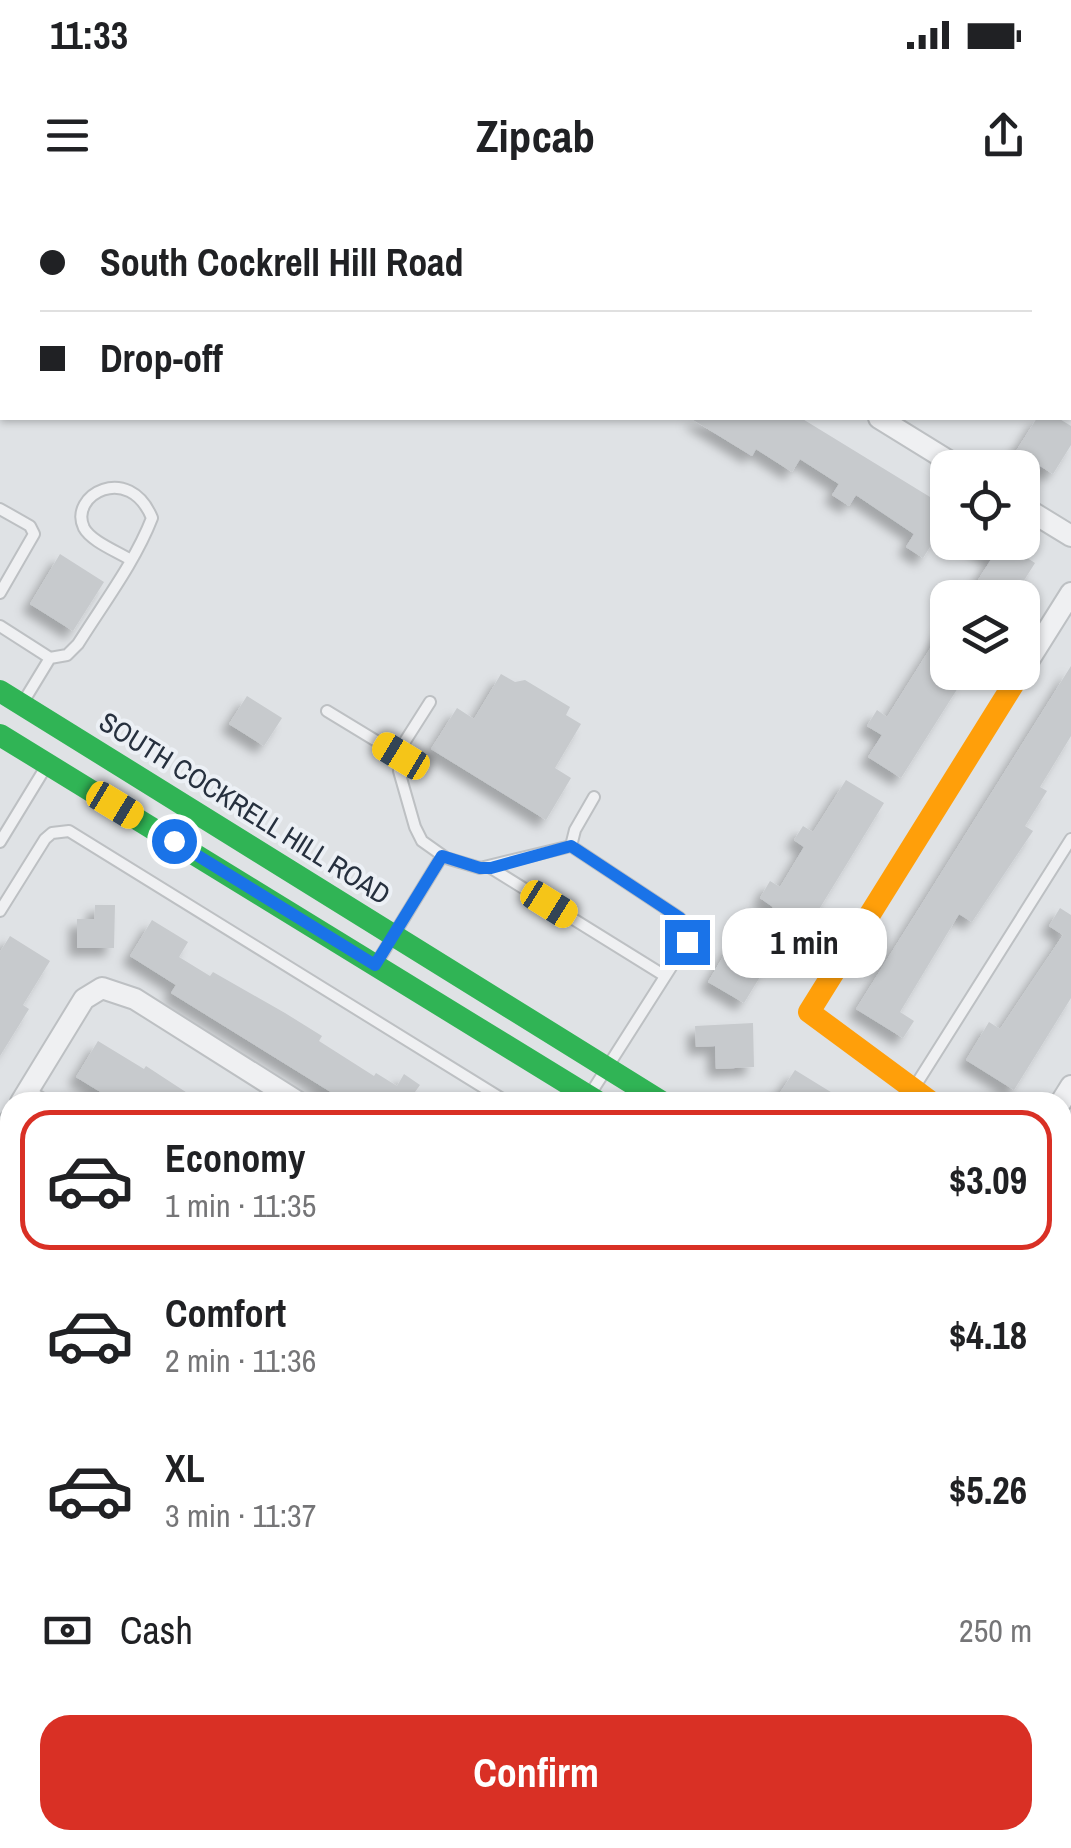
<!DOCTYPE html>
<html lang="en">
<head>
<meta charset="utf-8">
<style>
	:root { --surface:#fff; --page:#f2f2f2; --text:#202124; --muted:#757577; --line:#e0e0e0; --accent:#d93025 }
	body { margin:0; font-family:"Archivo Narrow",sans-serif; background:var(--page); color:var(--text); height:100vh; display:flex; flex-direction:column; font-size:38px; white-space:nowrap }
	* { box-sizing:border-box; margin:0 }
	p { font-size:32px; color:var(--muted) }
	.icon { flex:none; width:55px; height:55px; fill:none; stroke:currentColor; stroke-width:2; stroke-linecap:round; stroke-linejoin:round }
	.map { position:relative; flex:1; overflow:hidden }
	.side { position:absolute; left:0px; top:892px; width:1072px; height:758px; display:flex; flex-direction:column; background:var(--surface); border-radius:30px 30px 0 0; box-shadow:0 2px 8px #0004 }
	.side>* { flex:none }
	.hud { position:absolute; left:0px; top:0px; width:1072px; height:220px; box-shadow:0 2px 8px #0004; display:grid; align-content:center; height:220px; padding:0 40px; background:var(--surface) }
	.fabs { position:absolute; left:930px; top:250px; display:grid; gap:20px }
	.fabs a { display:grid; place-items:center; width:110px; height:110px; border-radius:20px; background:var(--surface); box-shadow:0 2px 8px #0004; font-size:50px }
	.end { position:absolute; width:45px; height:45px; margin:-22px; border:12px solid #1a73e8; background:#fff; box-shadow:0 0 0 5px #fff }
	.from { border-radius:50% }
	.bubble { position:absolute; height:70px; border-radius:30px; background:var(--surface); box-shadow:0 2px 8px #0004; font-size:32px; font-weight:800; line-height:70px; text-align:center }
	.car { position:absolute; width:30px; height:60px; margin:-30px -15px; border-radius:12px; box-shadow:0 0 8px 2px #0007; background:linear-gradient(#f5c518 24%,#345 0 40%,#f5c518 0 76%,#345 0 86%,#f5c518 0) }
	.hud b { display:flex; align-items:center; gap:35px; height:95px; font-size:38px }
	.hud b+b { border-top:2px solid var(--line) }
	.hud i { width:25px; height:25px; background:var(--text) }
	ul { padding:18px 0 0; list-style:none }
	li { display:flex; align-items:center; gap:30px; height:140px; margin:0 20px 15px; padding:0 20px; border:5px solid transparent; border-radius:30px }
	li div { flex:1 }
	li b { display:block; font-size:38px }
	li em { font-style:normal; font-weight:800 }
	li.selected { border-color:var(--accent) }
	li>.icon { width:90px; height:90px; stroke-width:1.5 }
	.pay { display:flex; align-items:center; gap:25px; height:110px; padding:0 40px; font-size:38px }
	.pay p { margin-inline-start:auto }
	.button { display:flex; gap:20px; margin-top:auto; padding:20px 40px }
	.button a { flex:1; height:115px; border-radius:30px; background:var(--accent); color:#fff; font-size:40px; font-weight:800; line-height:115px; text-align:center }
	.status { display:flex; justify-content:space-between; align-items:center; height:70px; padding:0 50px; background:var(--surface); direction:ltr }
	.status svg { height:28px; fill:currentColor }
	header { display:flex; justify-content:space-between; align-items:center; height:130px; padding:0 40px; background:var(--surface); font-size:45px; font-weight:800 }
	.map>svg:first-child { display:block }
</style>
</head>
<body>
<div class="status"><b>11:33</b><svg viewBox="0 0 49 12"><path d="M0 12V9h3v3zM5 12V6h3v6zM10 12V3h3v9zM15 12V0h3v12zM26 1h20v11H26zM47 4h2v5h-2z"/></svg></div>
<header><svg class="icon" aria-label="menu" viewBox="0 0 24 24"><path d="M4 6h16M4 12h16M4 18h16"/></svg>Zipcab<svg class="icon" aria-label="share" viewBox="0 0 24 24"><path d="M12 15V3M7 8l5-5 5 5M5 13v7h14v-7"/></svg></header>
<div class="map">
<svg width="1071" height="1648" viewBox="0 0 1071 1648">
	<defs>
		<filter id="shadow"><feDropShadow dx="-8" dy="8" stdDeviation="5" flood-color="#0004"/></filter>
	</defs>
	<rect width="100%" height="100%" fill="#dfe2e5"/>
	<!-- built -->
	<path fill="#cdd2d8" d="M1071,1233V1648H1020L1007,1640H1062V1246Z"/>
	<!-- building -->
	<path fill="#c7cacd" filter="url(#shadow)" d="M690,218H801L948,308V318L923,358L906,347L914,334L856,295L849,306L832,295L839,284L800,259L792,272L756,249L752,256Z
		M1037,218H1058L1071,226V245L1053,274L1016,251Z
		M967,342H1002L1035,363L1013,398H1006L978,380L992,358Z
		M60,354L104,382L73,431L30,404Z
		M948,420V474L961,483L901,578L868,557L882,535L867,526L877,510L887,517Z
		M1071,466V536L1040,587L1047,591L1025,626L1033,631L972,722L959,714L900,812L914,821L903,838L856,809Z
		M501,474L515,482L525,480L570,507L566,515L581,524L555,568L571,578L546,620L431,549L457,508L474,519Z
		M247,496L282,518L264,546L229,524Z
		M846,580L884,603L796,747L761,725L773,707L760,698L770,681L780,687L804,647L794,640L803,626L813,632Z
		M95,705H115L114,748H77V719H94Z
		M1060,708L1071,715V798L1014,890L966,860L989,822L1000,829L1063,735L1049,726Z
		M152,720L188,742L179,757L210,776L213,772L285,813L322,836L319,841L374,876L376,873L397,886L404,874L420,885L415,892L431,902H347L171,793L176,785L130,756Z
		M10,736L50,761L23,805L29,809L0,856V752Z
		M730,745L766,767L744,803L708,782Z
		M753,823L754,867L716,869L715,846L696,847L695,826Z
		M98,841L144,869L146,866L201,902H117L76,877Z
		M795,870L847,902H774Z"/>
	<g fill="none" stroke-linecap="round" stroke-linejoin="round">
		<defs>
			<path id="lane" d="M0,309L30,326L34,334L0,393
				M0,426L50,458
				M430,502L402,546L399,571L415,627L422,641L446,658L480,668L571,646L680,718L687,742L589,896
				M22,504L50,458L67,455L78,444C103,404 135,362 152,318C129,262 68,295 84,328C91,341 116,351 129,359
				M327,511L401,556
				M0,642L47,565
				M571,646L575,630L594,597
				M491,668L665,776
				M0,711L45,639L52,633L69,631L507,902
				M376,764L442,656
				M28,890L48,902
				M912,891L1071,639
				M0,1368L10,1372
				M1062,1489L1071,1494
				M1062,1552H1071
				M1062,1599L1071,1592
				M0,1612L10,1615
				M97,1640L125,1648
				M643,1640L650,1648
				M673,1640L682,1648
				M898,1648L903,1640"/>
			<path id="street" d="M1002,0L1006,2
				M762,2L764,0
				M1070,43H1071
				M879,218L960,268
				M1022,306L1071,336
				M1022,471L1071,393
				M21,902L84,799L102,788L135,799L298,902
				M1061,902L1071,886
				M0,937L10,920
				M1062,979L1071,984
				M0,1014L10,1020
				M0,1237L10,1222
				M0,1491L10,1493
				M403,1640L415,1648"/>
		</defs>
		<!-- lane casing -->
		<use href="#lane" stroke="#bdc0c3" stroke-width="14"/>
		<!-- street casing -->
		<use href="#street" stroke="#bdc0c3" stroke-width="24"/>
		<!-- lane -->
		<use href="#lane" stroke="#eff0f2" stroke-width="10"/>
		<!-- street -->
		<use href="#street" stroke="#eff0f2" stroke-width="20"/>
		<!-- fast -->
		<path stroke="#30b455" stroke-width="22" d="M0,491L662,902
			M0,535L598,902
			M1062,1191L1071,1196
			M569,1648L577,1640"/>
		<!-- slow -->
		<path stroke="#ff9f0a" stroke-width="22" d="M931,902L809,812L1021,472"/>
		<!-- jam -->
		<path stroke="#e5322d" stroke-width="22" d="M1062,1152L1071,1157"/>
	</g>
	<g fill="none" stroke-linecap="round" stroke-linejoin="round">
		<!-- route -->
		<path stroke="#1a73e8" stroke-width="12" d="M174,641L375,765L442,656L480,668H491L571,646L680,718L687,742"/>
	</g>
	<g text-anchor="middle" stroke-width="8" stroke-linejoin="round" paint-order="stroke">
		<!-- street labels -->
		<g font-size="28" fill="#26303e" stroke="#ecf0f5">
			<text transform="translate(245 608) rotate(32)" y="10">SOUTH COCKRELL HILL ROAD</text>
		</g>
	</g>
</svg>
<div class="fabs">
<a><svg class="icon" aria-label="locate" viewBox="0 0 24 24"><circle cx="12" cy="12" r="6"/><path d="M12 2v4M12 18v4M2 12h4M18 12h4"/></svg></a>
<a><svg class="icon" aria-label="layers" viewBox="0 0 24 24"><path d="M12 4l9 5-9 5-9-5zM3 14l9 5 9-5"/></svg></a>
</div>
<i class="end from" style="left:174px;top:641px"></i>
<i class="end" style="left:687px;top:742px"></i>
<div class="bubble" style="left:722px;top:708px;width:165px">1 min</div>
<i class="car" style="left:401px;top:556px;rotate:301deg"></i>
<i class="car" style="left:115px;top:605px;rotate:121deg"></i>
<i class="car" style="left:549px;top:704px;rotate:122deg"></i>
<div class="hud">
<b><i class="from"></i>South Cockrell Hill Road</b>
<b><i></i>Drop-off</b>
</div>
<section class="side">
<ul>
<li class="selected"><svg class="icon" aria-label="car" viewBox="0 0 24 24"><path d="M5 17H2v-5l4-1 3-4h7l3 4 3 1v5h-3M9 17h6M6 11h13"/><circle cx="7" cy="17" r="2"/><circle cx="17" cy="17" r="2"/></svg><div><b>Economy</b><p>1 min · 11:35</p></div><em>$3.09</em></li>
<li><svg class="icon" aria-label="car" viewBox="0 0 24 24"><path d="M5 17H2v-5l4-1 3-4h7l3 4 3 1v5h-3M9 17h6M6 11h13"/><circle cx="7" cy="17" r="2"/><circle cx="17" cy="17" r="2"/></svg><div><b>Comfort</b><p>2 min · 11:36</p></div><em>$4.18</em></li>
<li><svg class="icon" aria-label="car" viewBox="0 0 24 24"><path d="M5 17H2v-5l4-1 3-4h7l3 4 3 1v5h-3M9 17h6M6 11h13"/><circle cx="7" cy="17" r="2"/><circle cx="17" cy="17" r="2"/></svg><div><b>XL</b><p>3 min · 11:37</p></div><em>$5.26</em></li>
</ul>
<div class="pay"><svg class="icon" aria-label="cash" viewBox="0 0 24 24"><path d="M3 7h18v10H3z"/><circle cx="12" cy="12" r="2"/></svg>Cash<p>250 m</p></div>
<div class="button"><a>Confirm</a></div>
</section>
</div>
</body>
</html>
